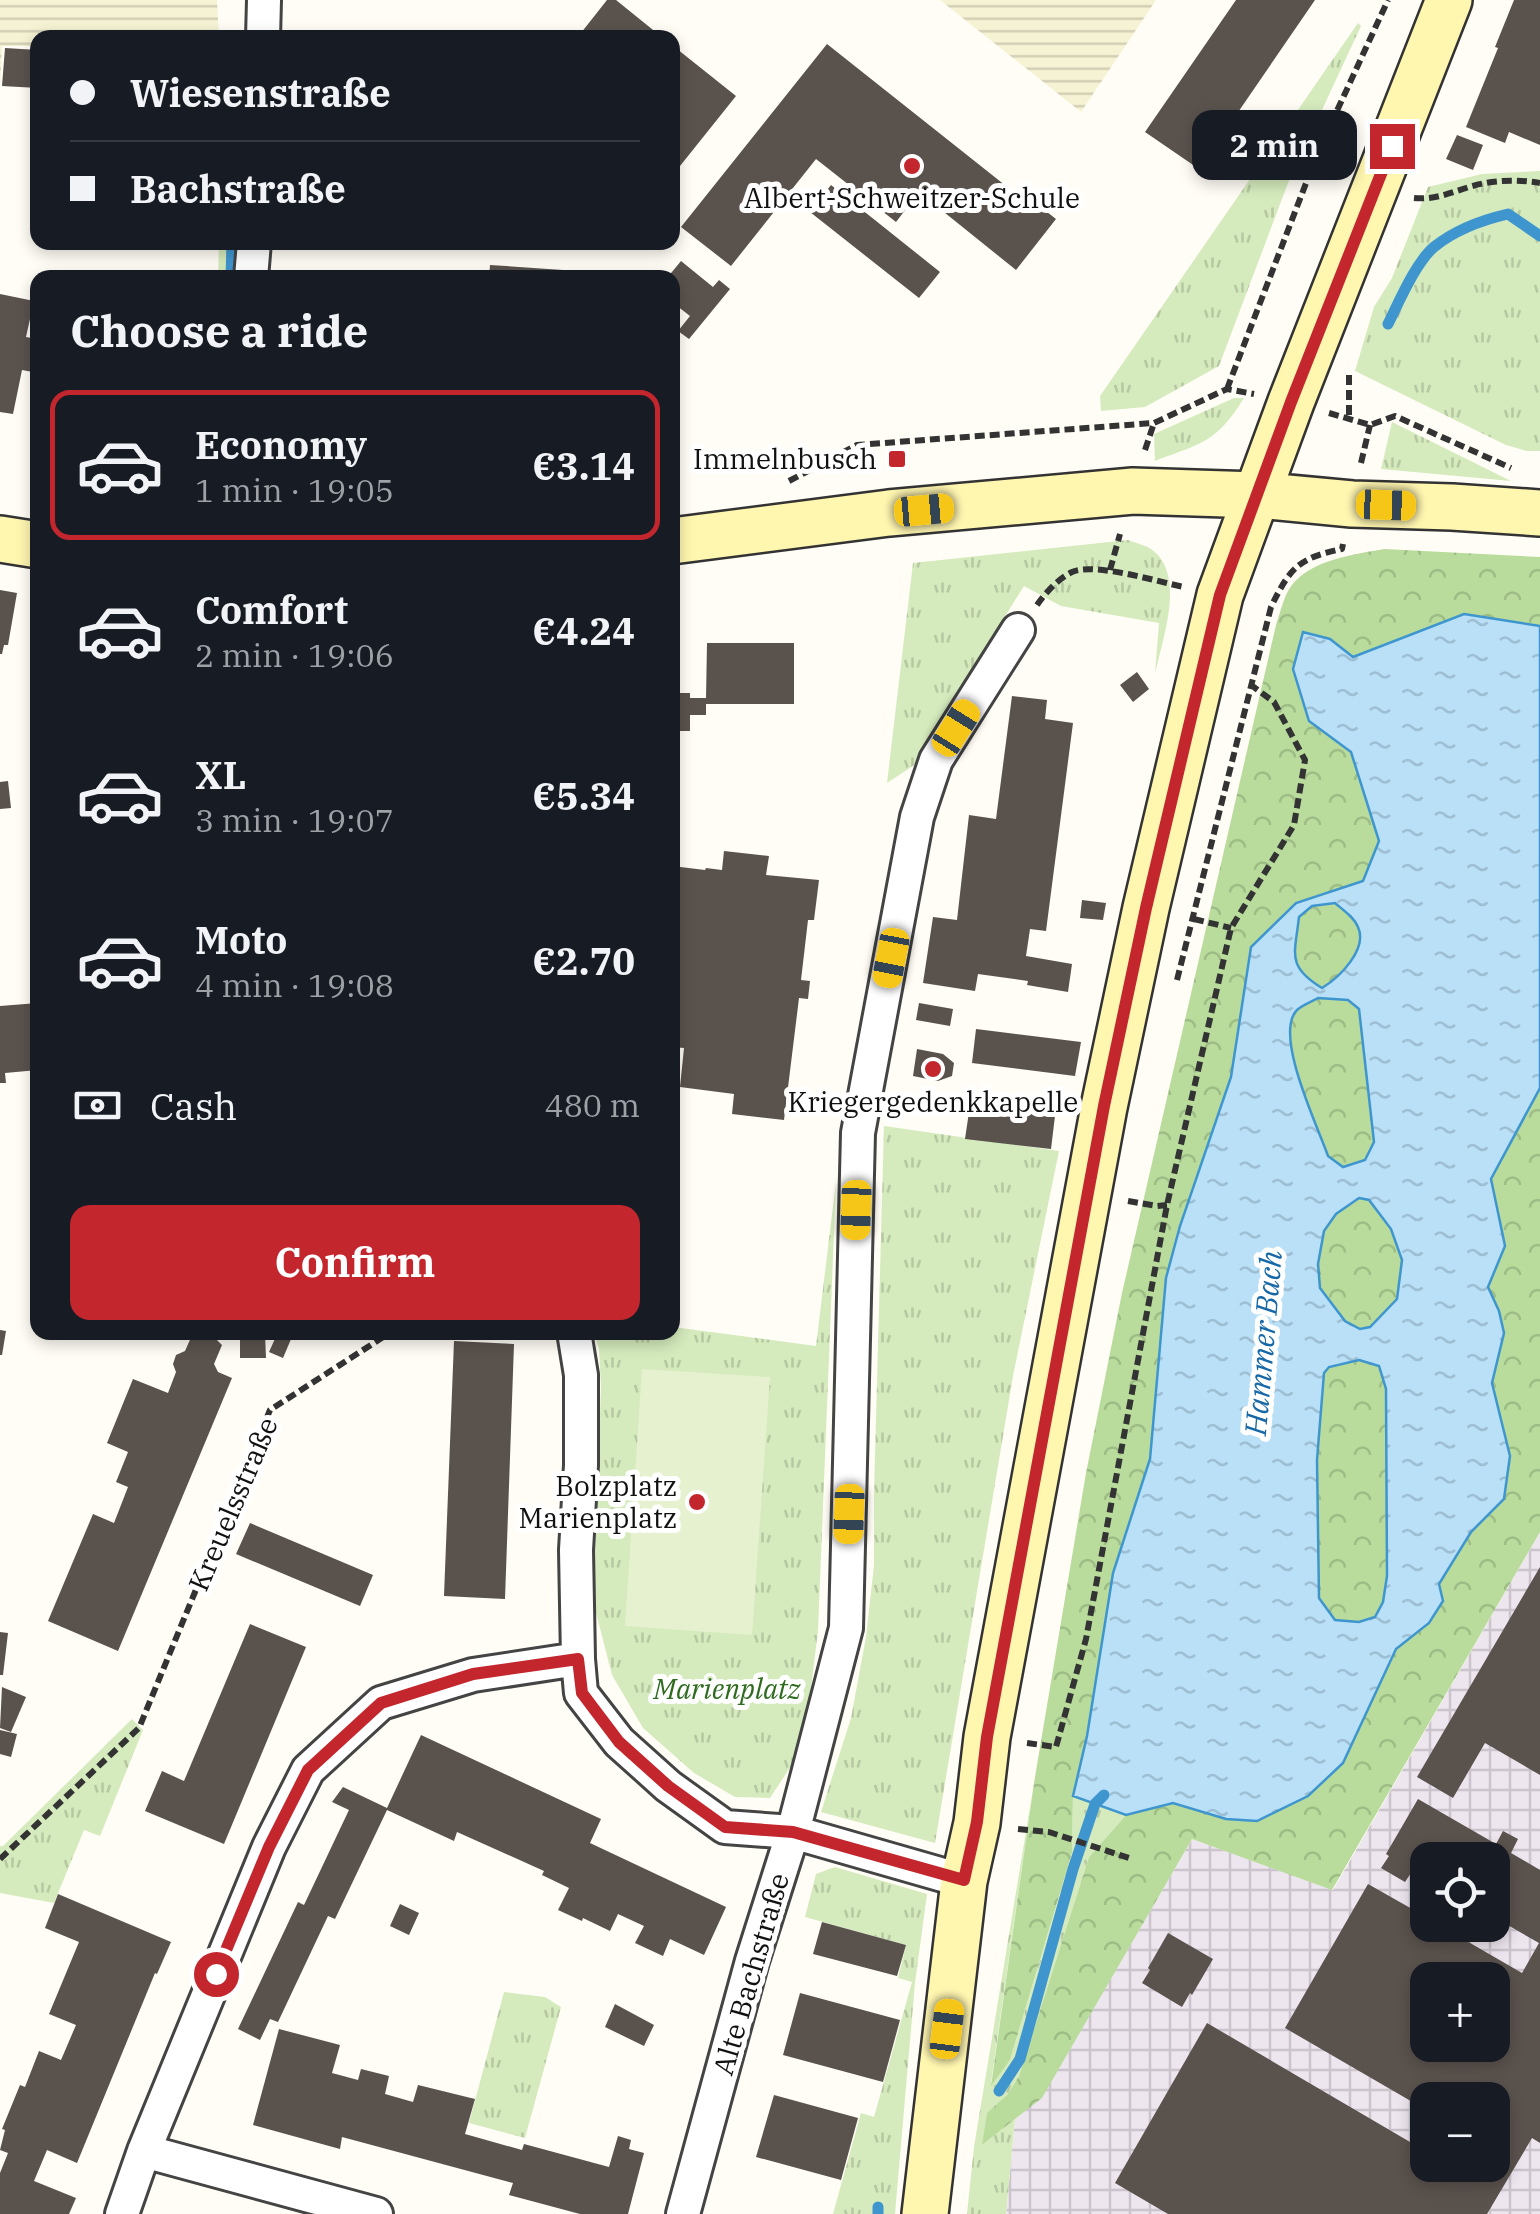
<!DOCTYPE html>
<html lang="en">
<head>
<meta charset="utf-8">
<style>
	:root { --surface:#171b24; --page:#242831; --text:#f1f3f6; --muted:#9ea1a6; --line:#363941; --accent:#c4262e }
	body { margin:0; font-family:"IBM Plex Serif",serif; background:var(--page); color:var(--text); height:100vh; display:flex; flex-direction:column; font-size:38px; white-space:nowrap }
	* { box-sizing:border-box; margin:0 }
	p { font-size:32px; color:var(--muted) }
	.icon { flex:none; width:55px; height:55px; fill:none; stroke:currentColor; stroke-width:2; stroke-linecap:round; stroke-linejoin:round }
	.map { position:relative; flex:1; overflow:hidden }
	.drawer { position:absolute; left:30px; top:270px; width:650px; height:1070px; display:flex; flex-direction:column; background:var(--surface); border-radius:20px; box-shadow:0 5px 15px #0003 }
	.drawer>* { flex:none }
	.guide { position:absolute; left:30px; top:30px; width:650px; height:220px; border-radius:20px; box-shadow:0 5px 15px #0003; display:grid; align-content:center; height:220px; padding:0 40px; background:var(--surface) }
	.controls { position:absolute; left:1410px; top:1842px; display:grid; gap:20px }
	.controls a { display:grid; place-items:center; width:100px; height:100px; border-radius:20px; background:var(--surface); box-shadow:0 5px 15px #0003; font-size:50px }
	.end { position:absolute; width:45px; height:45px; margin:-22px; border:12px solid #c4262e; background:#fff; box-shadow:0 0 0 5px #fff }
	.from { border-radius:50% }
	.bubble { position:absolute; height:70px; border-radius:20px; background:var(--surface); box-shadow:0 5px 15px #0003; font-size:32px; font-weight:700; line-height:70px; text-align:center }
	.car { position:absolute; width:30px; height:60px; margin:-30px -15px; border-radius:12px; box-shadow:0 0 8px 2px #0007; background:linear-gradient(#f5c518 24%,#345 0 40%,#f5c518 0 76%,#345 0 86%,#f5c518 0) }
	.guide b { display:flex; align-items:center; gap:35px; height:95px; font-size:38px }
	.guide b+b { border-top:2px solid var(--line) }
	.guide i { width:25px; height:25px; background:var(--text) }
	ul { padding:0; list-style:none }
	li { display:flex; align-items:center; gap:30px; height:150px; margin:0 20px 15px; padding:0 20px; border:5px solid transparent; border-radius:20px }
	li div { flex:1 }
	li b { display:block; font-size:38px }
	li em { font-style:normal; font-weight:700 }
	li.selected { border-color:var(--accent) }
	li>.icon { width:90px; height:90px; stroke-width:1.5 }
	h2 { padding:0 40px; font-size:45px; line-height:120px }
	.pay { display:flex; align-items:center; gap:25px; height:110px; padding:0 40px; font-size:38px }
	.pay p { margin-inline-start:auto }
	.cta { display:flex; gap:20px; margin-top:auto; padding:20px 40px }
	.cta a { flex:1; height:115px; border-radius:20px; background:var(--accent); color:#fff; font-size:40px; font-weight:700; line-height:115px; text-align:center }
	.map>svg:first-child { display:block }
</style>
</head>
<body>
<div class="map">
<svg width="1540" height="2214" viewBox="0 0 1540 2214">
	<defs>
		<pattern id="industrial-grid" width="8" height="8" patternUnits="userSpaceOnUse" patternTransform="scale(2.5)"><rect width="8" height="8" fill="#eee6ef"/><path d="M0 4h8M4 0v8" fill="none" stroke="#cbc4cc"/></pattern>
		<pattern id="farmland-rules" width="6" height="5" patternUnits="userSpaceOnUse" patternTransform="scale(2.5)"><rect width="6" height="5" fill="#f6f3d4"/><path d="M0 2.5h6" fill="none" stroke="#d2cfb5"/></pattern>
		<pattern id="grass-tufts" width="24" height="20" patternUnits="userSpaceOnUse" patternTransform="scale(2.5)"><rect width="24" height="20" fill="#d5ebbd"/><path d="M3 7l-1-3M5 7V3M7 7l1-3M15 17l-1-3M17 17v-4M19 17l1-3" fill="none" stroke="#b6c8a1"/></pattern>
		<pattern id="forest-crowns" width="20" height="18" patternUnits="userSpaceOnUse" patternTransform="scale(2.5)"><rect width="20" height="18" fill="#b9dc9c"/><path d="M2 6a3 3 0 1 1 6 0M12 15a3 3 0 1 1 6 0" fill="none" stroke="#9ebc85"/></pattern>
		<pattern id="water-ripples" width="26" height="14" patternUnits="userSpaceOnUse" patternTransform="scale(2.5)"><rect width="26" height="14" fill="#b9e0f7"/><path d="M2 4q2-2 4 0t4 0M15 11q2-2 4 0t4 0" fill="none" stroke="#9ebfd3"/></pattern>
	</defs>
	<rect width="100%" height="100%" fill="#fffdf5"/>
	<!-- industrial -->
	<path fill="url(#industrial-grid)" fill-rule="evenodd" d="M1540,1532V2214H1006L1015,2119L1042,2097L1192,1839L1333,1890ZM1428,1860H1492V1925H1428ZM1428,1980H1492V2045H1428ZM1428,2100H1492V2165H1428Z"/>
	<!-- farmland -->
	<path fill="url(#farmland-rules)" d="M0,0H217L219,37L38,38L37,46H2L0,86Z
		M940,0H1156L1081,112Z"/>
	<!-- grass -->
	<path fill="url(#grass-tufts)" d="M1358,23L1361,26L1288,183L1219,366L1145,407L1101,411L1100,396Z
		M1540,171V451H1527L1506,445L1355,371L1374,307L1392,278L1428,187L1482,174Z
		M219,243H245L243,277L218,278Z
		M1234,398H1244C1216,443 1202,443 1155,461L1154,434Z
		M1392,422L1511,481L1381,469Z
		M1128,540C1135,543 1145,545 1151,549C1187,574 1162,640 1155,674L1159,623L1061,606L1024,586L955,696L925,758L887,783L913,563Z
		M884,1126L1059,1151L1013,1376L935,1843L821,1812L851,1718L866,1637L874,1565V1492Z
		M836,1182L818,1631L810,1696L791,1766L770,1798L735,1797L694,1773L643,1728L612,1675L593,1601L601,1387L599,1349L594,1333L672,1332L673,1327L816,1346Z
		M132,1719L143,1730L100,1836L84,1830L54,1903L0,1893V1846H3Z
		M1034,1783L991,2083L1010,2060L1072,1854L1073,1796L1126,1815L1089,1857L1019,2076L1007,2095L987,2114L983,2144L1015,2119L1006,2214H967L974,2147Z
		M835,1867L927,1894L915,1983L895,2214H833L861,2113L874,2117L912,1982L898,1978L906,1945L805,1917L816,1874Z
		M504,1992L545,1997L561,2007L525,2138L469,2123Z"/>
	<!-- forest -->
	<path fill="url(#forest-crowns)" d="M1384,549L1540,557V626L1464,614L1353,657L1330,639L1309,721L1351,752L1379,841L1363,881L1296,903L1251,948L1231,1077L1180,1226L1166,1278L1150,1459L1113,1573L1087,1736L1073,1796L1072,1853L1010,2060L991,2086L1034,1783L1086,1473L1122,1293L1276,625C1279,616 1282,604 1286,595C1301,561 1351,555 1384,549Z
		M1335,902C1343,910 1354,917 1358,926C1368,949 1340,977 1323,988C1286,966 1295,955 1300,917L1312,906Z
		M1318,998L1348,1000L1359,1009L1374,1142L1365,1160L1343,1167L1328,1157C1318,1127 1273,1034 1297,1010C1302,1005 1312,1001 1318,998Z
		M1540,1088V1532L1332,1890L1192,1839L1042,2098L982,2145L987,2113L1007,2095L1019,2076L1089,1857L1126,1815L1173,1803L1226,1819L1343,1763L1396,1649L1429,1623L1443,1601L1439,1584L1471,1532L1504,1499L1510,1456L1492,1382L1504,1333L1499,1311L1488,1287L1505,1245L1490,1179Z
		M1359,1198L1369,1200L1391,1229L1402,1260L1397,1299L1370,1327L1360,1329L1345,1321L1320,1288L1318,1264L1324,1231L1336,1214Z
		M1359,1360L1379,1366L1386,1389L1387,1576L1383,1602L1375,1617L1359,1622L1335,1620L1319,1598L1317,1460L1324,1373L1329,1367Z"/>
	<!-- pitch -->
	<path fill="#e6f2cf" d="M642,1369L770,1377L752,1635L625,1626Z"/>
	<!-- water -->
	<path fill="url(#water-ripples)" stroke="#3f96cf" stroke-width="2.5" fill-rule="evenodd" d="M1464,614L1540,626V1088L1491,1179L1505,1246L1488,1287L1499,1311L1504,1333L1492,1383L1510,1456L1504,1499L1471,1532L1439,1584L1443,1601L1429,1623L1396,1649L1343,1763L1308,1796L1257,1821L1226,1819L1173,1803L1126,1815L1073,1796L1087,1736L1113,1573L1150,1459L1166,1278L1180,1226L1231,1077L1251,947L1296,903L1363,881L1379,841L1351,752L1309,721L1293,669L1303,632L1330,639L1353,657ZM1335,903C1343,910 1354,917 1358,927C1368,949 1340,977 1322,988C1286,966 1295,954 1299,917L1312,906ZM1318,998L1348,1000L1359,1009L1374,1142L1365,1160L1343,1167L1328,1156C1318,1127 1273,1034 1297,1010C1302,1005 1311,1002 1318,998ZM1359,1198L1369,1200L1391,1229L1402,1260L1397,1299L1370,1327L1360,1329L1345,1321L1320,1288L1318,1264L1324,1231L1336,1214ZM1359,1360L1379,1366L1386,1389L1387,1576L1383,1602L1375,1617L1359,1622L1335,1620L1319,1598L1317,1460L1324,1373L1329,1367Z"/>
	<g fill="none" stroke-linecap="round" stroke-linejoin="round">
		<!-- stream -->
		<path stroke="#3f96cf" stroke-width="11" d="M231,278L232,242
			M1388,324C1399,302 1416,262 1434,247C1455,230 1482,220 1508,214L1540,236
			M999,2091L1020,2059L1073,1869L1095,1804L1104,1795
			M878,2214V2207"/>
	</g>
	<!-- building -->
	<path fill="#5a524d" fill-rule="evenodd" d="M607,0H616L663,38H577Z
		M1236,0H1315L1199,169L1145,132Z
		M1514,0H1540V145L1509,132L1505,143L1466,127L1498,48L1495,47Z
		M827,44L1021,198L1024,194L1056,219L1016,270L919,192L896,222L816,159L731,266L681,227Z
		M672,45L736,96L672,176Z
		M5,48L38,50V88L2,86Z
		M1457,135L1483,145L1473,170L1446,159Z
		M831,185L940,272L919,298L810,212Z
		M681,261L713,287L719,280L730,289L689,339L678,331L690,316L672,302V278H667Z
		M490,265L563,270V278H489Z
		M0,294L34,301L26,337L38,339V373L22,370L13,414L0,412Z
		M0,590L17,593L8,645H4L2,654H0Z
		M707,643H794V704H706V715H690V731H672V693H690V698H706Z
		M1137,672L1149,689L1133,702L1120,685Z
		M1012,696L1047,700L1045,719L1073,723L1046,931L1030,929L1026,956L1072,964L1068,992L1027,985L1028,981L978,974L975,991L923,983L933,917L957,920L969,815L996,819Z
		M8,781L11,808L0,809V782Z
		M724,851L769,856L766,875L819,880L814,920H808L801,980L810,981L808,999L799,998L784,1120L732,1114L734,1094L680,1087L684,1048L672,1047V866L705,870L706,868L722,870Z
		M1082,900L1106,903L1103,920L1080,918Z
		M38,1003V1070L5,1073L6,1083H0V1006Z
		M919,1003L953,1009L950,1026L916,1020Z
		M976,1029L1081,1042L1075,1076L972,1063Z
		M917,1049L943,1054L954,1063L952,1076L938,1081L913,1076Z
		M970,1105L1055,1116L1051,1149L965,1139Z
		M0,1330L6,1331L2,1355H0Z
		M278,1332H294L283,1358L269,1352Z
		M193,1333H210L222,1345L214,1364L218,1372L232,1378L118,1651L48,1621L93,1514L114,1523L128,1487L116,1482L128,1452L107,1443L133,1379L168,1393L176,1372L173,1364L176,1355L185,1351Z
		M265,1334L266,1358H240V1335Z
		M454,1341L514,1344L505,1599L444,1596Z
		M250,1523L373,1575L360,1606L236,1554Z
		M1540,1567V1775L1485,1743L1453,1798L1417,1777Z
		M250,1624L306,1647L224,1844L145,1811L162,1771L184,1781Z
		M0,1632L8,1633L3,1675H0Z
		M2,1687L26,1697L11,1732L0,1728Z
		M0,1730L17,1734L11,1757L0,1754Z
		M421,1735L601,1819L590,1843L726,1907L704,1955L670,1939L663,1956L635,1943L644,1926L618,1914L610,1931L583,1918L582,1921L558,1910L569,1888L542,1875L544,1871L457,1832L454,1841L387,1810L335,1919L328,1916L278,2022L270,2019L260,2040L238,2029L298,1902L304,1905L348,1812L349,1810L332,1802L343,1787L387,1808Z
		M1418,1799L1496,1844L1503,1831L1518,1839L1511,1853L1540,1870V2143L1532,2138L1487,2214H1168L1115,2183L1207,2023L1422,2149L1428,2139V2165H1492V2100H1428V2111L1285,2028L1368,1884L1428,1918V1925H1439L1522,1973L1539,1943L1492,1916V1860H1428V1878L1413,1870L1405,1882L1381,1868L1389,1856L1386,1854ZM1428,1980H1492V2045H1428Z
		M58,1894L171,1942L157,1974L155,1973L77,2163L47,2150L34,2181L76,2198L69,2214H0V2173L8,2153L0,2150L5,2130L2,2129L20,2085L25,2087L39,2051L61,2060L76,2025L49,2014L79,1942L45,1928Z
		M400,1904L419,1913L409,1935L390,1926Z
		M822,1922L906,1945L897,1976L813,1954Z
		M1168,1933L1213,1959L1192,1995L1190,1993L1182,2007L1142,1983L1150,1970L1148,1968Z
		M800,1993L900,2020L883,2082L783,2055Z
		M615,2004L654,2025L644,2046L605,2027Z
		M279,2029L340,2045L332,2073L358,2080L361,2069L389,2076L385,2094L413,2102L418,2085L475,2099L465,2134L522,2150L524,2144L609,2167L618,2136L631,2140L629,2149L644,2153L628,2214H580L509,2195L513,2183L342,2137L340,2149L253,2125Z
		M774,2095L858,2118L841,2180L756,2157Z"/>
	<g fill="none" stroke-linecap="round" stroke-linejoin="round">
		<defs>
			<path id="street" d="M263,38L264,0
				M251,278L254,242
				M574,1332L581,1375V1465L576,1550L578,1659L581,1693L619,1742L668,1786L725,1827L793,1832L964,1881
				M144,2151L376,2214
				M122,2214L144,2151L269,1847L308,1770L381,1703L473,1675L578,1659
				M683,2214L752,1961L793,1832L846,1628L858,1133L917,817L936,760L1018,630"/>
			<path id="secondary" d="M0,539L38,545
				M672,541L889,513L1133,491L1257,495L1352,504L1452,507L1540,513
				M925,2214L964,1881L977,1823L987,1737L1104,1107L1146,908L1220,595L1291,402L1449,0"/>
		</defs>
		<!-- street casing -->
		<use href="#street" stroke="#444" stroke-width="38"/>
		<!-- secondary casing -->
		<use href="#secondary" stroke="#333" stroke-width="50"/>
		<!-- path -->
		<path stroke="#333" stroke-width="6" stroke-dasharray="10 5" stroke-linecap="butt" d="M1414,198C1434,200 1450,193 1469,187C1492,180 1516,179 1540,183
			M1349,375V419
			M1227,389L1318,152L1388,0
			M1329,413L1370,425L1395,416L1511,468
			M1145,450L1154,423
			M1361,463L1370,425
			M789,481L857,445L1154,423L1227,389L1254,394
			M1110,570L1120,534
			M1037,605C1045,593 1059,578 1072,572C1094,562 1159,582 1184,587
			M1194,919L1231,928
			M1177,980L1271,607C1290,568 1298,558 1342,549L1343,544
			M1128,1201L1157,1206L1167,1205
			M1027,1743L1056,1747L1086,1639L1167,1205L1231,928L1294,825L1305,760L1274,702L1251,685
			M1018,1829L1049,1832L1129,1858
			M0,1859L139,1728L270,1410L391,1332"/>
		<!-- street -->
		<use href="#street" stroke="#fff" stroke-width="32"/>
		<!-- secondary -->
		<use href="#secondary" stroke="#fff6b0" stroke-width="45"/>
	</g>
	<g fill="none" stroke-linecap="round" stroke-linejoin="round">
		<!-- route -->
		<path stroke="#c4262e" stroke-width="12" d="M216,1974L269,1847L308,1770L381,1703L473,1674L578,1659L582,1693L619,1742L668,1786L725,1827L793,1832L964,1880L977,1822L987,1737L1104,1106L1146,908L1220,595L1291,402L1392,146"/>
	</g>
	<!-- markers -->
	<g fill="#c4262e" stroke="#fff" stroke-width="4">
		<circle cx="912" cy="166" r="10"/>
		<rect x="887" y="449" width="20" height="20" rx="5"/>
		<circle cx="933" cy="1069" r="10"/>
		<circle cx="697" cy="1502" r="10"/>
	</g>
	<g text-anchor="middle" stroke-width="10" stroke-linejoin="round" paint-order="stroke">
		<!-- poi labels -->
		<g font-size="28" fill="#111" stroke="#fff">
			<text x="912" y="208">Albert-Schweitzer-Schule</text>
			<text x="877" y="469" text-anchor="end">Immelnbusch</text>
			<text x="933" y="1112">Kriegergedenkkapelle</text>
			<text x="677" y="1496" text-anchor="end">Bolzplatz<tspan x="677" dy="32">Marienplatz</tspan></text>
		</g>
		<!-- street labels -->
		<g font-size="28" fill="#111" stroke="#fff">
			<text transform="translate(233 1504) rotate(-67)" y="10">Kreuelsstraße</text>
			<text transform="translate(751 1974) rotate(-74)" y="10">Alte Bachstraße</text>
		</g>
		<!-- park labels -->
		<g font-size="28" font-style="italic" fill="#2f6b1f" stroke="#fff">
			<text x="727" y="1699">Marienplatz</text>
		</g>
		<!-- water labels -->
		<g font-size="30" font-style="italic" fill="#1768a6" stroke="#fff">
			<text transform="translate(1264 1343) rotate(-85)" y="10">Hammer Bach</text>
		</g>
	</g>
</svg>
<div class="controls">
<a><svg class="icon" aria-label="locate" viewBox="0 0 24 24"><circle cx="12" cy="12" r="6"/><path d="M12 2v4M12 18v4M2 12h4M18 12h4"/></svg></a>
<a>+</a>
<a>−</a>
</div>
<i class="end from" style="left:216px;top:1974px"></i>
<i class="end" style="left:1392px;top:146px"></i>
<div class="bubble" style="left:1192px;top:110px;width:165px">2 min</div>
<i class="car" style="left:1386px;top:505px;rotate:92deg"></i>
<i class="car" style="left:924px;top:510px;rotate:85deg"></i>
<i class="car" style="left:956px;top:728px;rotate:32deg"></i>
<i class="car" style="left:891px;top:958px;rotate:191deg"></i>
<i class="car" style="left:856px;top:1210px;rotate:182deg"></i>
<i class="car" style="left:849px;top:1514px;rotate:182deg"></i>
<i class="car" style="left:947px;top:2029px;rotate:7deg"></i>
<div class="guide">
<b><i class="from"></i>Wiesenstraße</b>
<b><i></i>Bachstraße</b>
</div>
<section class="drawer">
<h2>Choose a ride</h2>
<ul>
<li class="selected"><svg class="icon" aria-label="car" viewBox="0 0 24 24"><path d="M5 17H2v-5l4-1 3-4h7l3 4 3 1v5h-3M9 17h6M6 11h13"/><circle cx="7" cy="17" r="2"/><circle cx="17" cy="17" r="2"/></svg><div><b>Economy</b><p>1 min · 19:05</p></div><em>€3.14</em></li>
<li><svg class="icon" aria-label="car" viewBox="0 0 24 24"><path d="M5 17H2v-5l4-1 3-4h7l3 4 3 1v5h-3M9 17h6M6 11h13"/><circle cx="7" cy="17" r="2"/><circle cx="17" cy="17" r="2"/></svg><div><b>Comfort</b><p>2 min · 19:06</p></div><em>€4.24</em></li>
<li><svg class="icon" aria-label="car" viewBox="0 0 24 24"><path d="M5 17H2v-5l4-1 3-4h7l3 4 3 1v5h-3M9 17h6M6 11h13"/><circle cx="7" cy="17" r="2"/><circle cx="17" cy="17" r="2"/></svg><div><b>XL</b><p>3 min · 19:07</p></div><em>€5.34</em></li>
<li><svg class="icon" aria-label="car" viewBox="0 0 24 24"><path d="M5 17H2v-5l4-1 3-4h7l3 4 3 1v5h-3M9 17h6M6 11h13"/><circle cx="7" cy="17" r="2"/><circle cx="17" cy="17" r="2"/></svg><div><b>Moto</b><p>4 min · 19:08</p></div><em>€2.70</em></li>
</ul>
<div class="pay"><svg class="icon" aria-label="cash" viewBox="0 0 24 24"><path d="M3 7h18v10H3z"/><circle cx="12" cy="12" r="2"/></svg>Cash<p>480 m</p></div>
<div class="cta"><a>Confirm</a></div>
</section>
</div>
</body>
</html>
